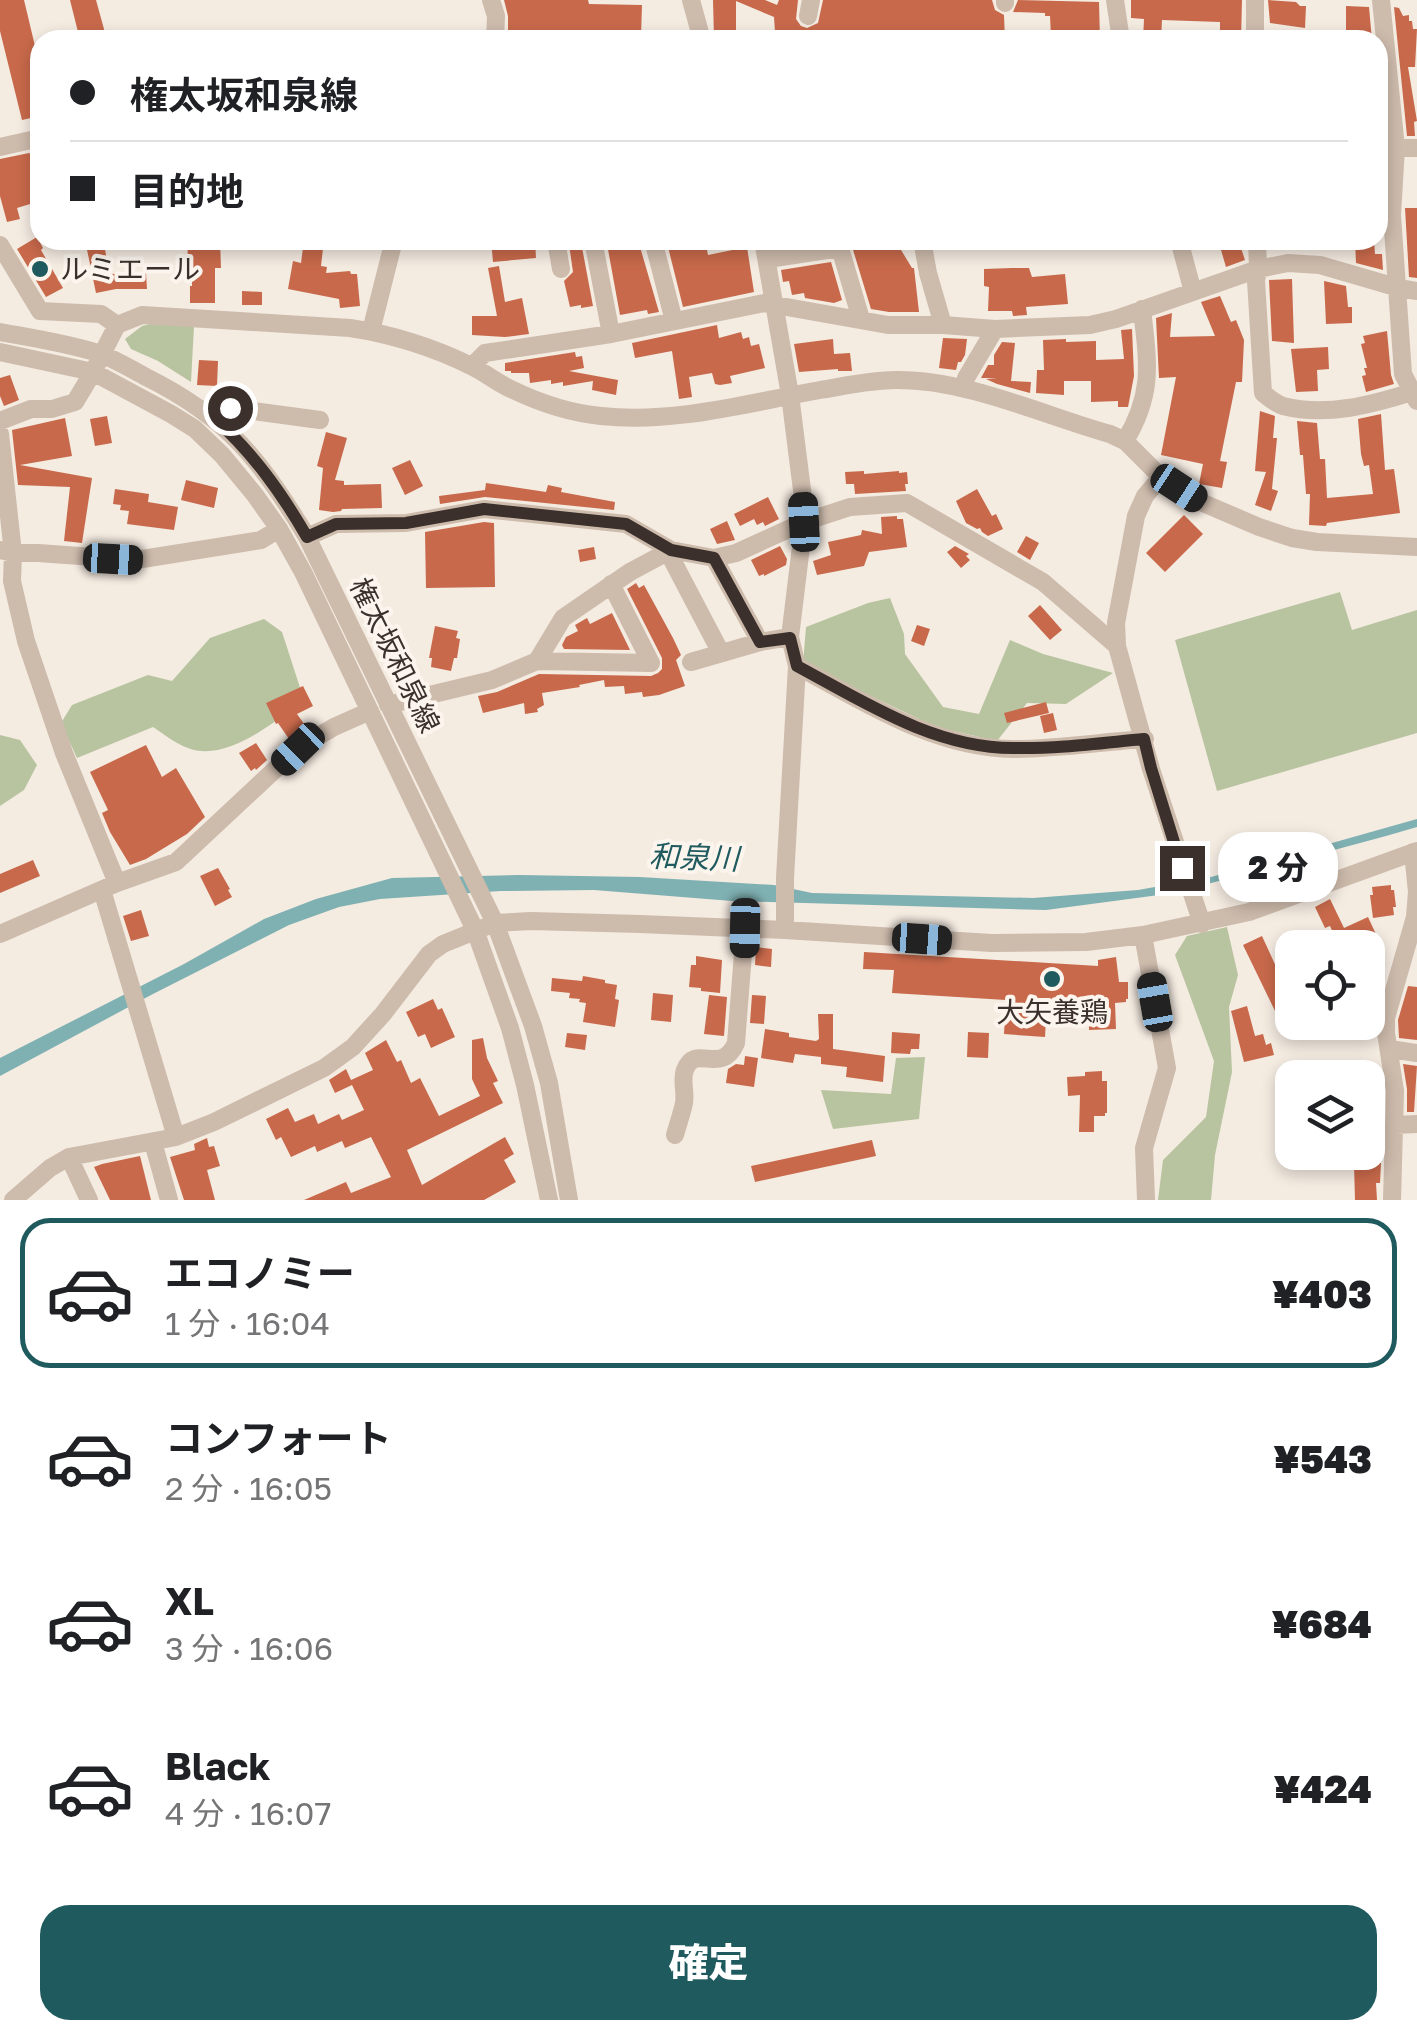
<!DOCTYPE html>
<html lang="ja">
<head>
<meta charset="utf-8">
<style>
	:root { --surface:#fff; --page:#f2f2f2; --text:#202124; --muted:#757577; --line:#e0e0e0; --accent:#1f5a5e }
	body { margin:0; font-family:"Golos Text","Noto Sans JP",sans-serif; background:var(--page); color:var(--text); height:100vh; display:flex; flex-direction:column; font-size:38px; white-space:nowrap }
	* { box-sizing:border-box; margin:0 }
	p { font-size:32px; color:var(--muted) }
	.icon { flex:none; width:55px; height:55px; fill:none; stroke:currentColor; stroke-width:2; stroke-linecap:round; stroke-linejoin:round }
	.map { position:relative; height:1200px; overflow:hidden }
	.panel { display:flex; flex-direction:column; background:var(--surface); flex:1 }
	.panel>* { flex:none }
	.hud { position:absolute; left:30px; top:30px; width:1358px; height:220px; border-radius:30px; box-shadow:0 5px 15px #0003; display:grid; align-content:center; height:220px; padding:0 40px; background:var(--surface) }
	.tools { position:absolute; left:1275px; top:930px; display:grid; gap:20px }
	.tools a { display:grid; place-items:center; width:110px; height:110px; border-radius:20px; background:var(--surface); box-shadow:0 5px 15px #0003; font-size:50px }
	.end { position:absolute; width:45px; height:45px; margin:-22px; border:12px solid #3b302b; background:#fff; box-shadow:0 0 0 5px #fff }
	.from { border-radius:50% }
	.bubble { position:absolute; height:70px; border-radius:30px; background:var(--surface); box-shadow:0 5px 15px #0003; font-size:32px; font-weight:800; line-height:70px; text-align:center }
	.car { position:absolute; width:30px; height:60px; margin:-30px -15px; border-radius:12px; box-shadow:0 0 8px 2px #0007; background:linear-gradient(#222 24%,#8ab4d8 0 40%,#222 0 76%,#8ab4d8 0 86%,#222 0) }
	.hud b { display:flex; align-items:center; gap:35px; height:95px; font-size:38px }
	.hud b+b { border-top:2px solid var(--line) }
	.hud i { width:25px; height:25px; background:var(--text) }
	ul { padding:18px 0 0; list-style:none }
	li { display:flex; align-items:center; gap:30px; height:150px; margin:0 20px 15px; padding:0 20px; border:5px solid transparent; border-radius:30px }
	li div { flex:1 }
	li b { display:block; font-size:38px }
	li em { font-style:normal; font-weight:800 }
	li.on { border-color:var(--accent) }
	li>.icon { width:90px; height:90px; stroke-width:1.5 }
	.action { display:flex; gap:20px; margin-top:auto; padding:20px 40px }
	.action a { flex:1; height:115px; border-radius:30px; background:var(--accent); color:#fff; font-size:40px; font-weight:800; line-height:115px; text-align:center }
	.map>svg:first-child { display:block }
</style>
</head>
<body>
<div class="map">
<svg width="1417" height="1200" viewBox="0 0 1417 1200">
	<rect width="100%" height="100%" fill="#f4ebe1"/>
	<!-- green -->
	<path fill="#b8c4a0" d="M150,324L194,326L191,382L158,361L131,349L125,339L142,326Z
		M1340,592L1352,630L1417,610V733L1217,791L1175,640Z
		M890,598L904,634L905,654L943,707L979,714L1010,640L1043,654L1113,673L1066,704L1027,703L997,741L936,727L803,664L806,627L868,603Z
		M264,619L282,632L304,700C276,721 226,763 188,748C176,744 164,734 153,727L77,758L61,723L72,705L148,675L172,681L210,638Z
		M0,735L20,740L37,765L24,790L0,806Z
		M1227,927L1238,975L1229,1007L1232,1072L1215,1155L1211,1200H1158L1163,1160L1206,1117L1214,1061L1175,955L1187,936Z
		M925,1057L919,1119L833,1129L821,1090L891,1094L896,1058Z"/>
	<!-- water -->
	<path fill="#7fb0b2" d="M1417,819V827L1386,836L1174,893L1046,910L732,901L594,890L501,891L380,899L339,907L289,925L151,995L0,1076V1058L184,964L264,919L316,899L392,878L519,875L640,877L774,885L812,893L1033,898L1138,890L1211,877Z"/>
	<!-- building -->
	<path fill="#c8694b" d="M0,0H24L40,67V116L22,120L0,31Z
		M70,0H96L107,40H80Z
		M504,0H588L589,4L642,5L641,36L508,40V16Z
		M713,0H765L777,5L779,0H798L796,19L801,26L807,28L818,23L823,0H992L995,10L1004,15L1005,40H837V35L803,36V40H780V32H775L774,17L736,1V38H714Z
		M1018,0L1099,2L1100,40H1055V36H1051L1050,16H1045V13L1013,12Z
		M1131,0H1242L1241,40H1220V22L1162,20L1161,40H1143L1144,19L1131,18Z
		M1268,0L1296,2L1300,6H1306L1305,28L1270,23Z
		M1346,6L1369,7L1372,40H1346Z
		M1394,7L1399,8L1403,16L1409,15V21H1412L1413,29H1417L1415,67H1408L1417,121L1414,122L1415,136H1407Z
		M29,153L32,155L36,174L40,173V201L17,208L20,219L7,222L0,196V159Z
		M1405,208H1417V278L1409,277Z
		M37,237L43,248L41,250L63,288L46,297L17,249Z
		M85,240H103L110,274L146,273L147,289H116L96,293Z
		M187,240H220L221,268H215V303H190V286H192V258H188Z
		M304,240H324L321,266L327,267L326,273L350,271L351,274H357L360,306L340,308L339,299L288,289L293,261L301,263Z
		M491,240H535L536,258L493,262Z
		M638,240L659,312L648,314L647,310L620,315L607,244H612V241Z
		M695,240H705L708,255L747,247L754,292L683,307L668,247Z
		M850,240H895L912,268H914L919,312H889L871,309Z
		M1355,240H1374L1375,254H1382L1383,270L1356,263Z
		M581,242L593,306L581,308V305L570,307L564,281L573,272L569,244Z
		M1240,245L1245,260L1226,267L1221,250Z
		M831,262L842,300L834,303L805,298L804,293L792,295L789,281L783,282L781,270Z
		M499,266L505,302L522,298L529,334L505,337L472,335V316H497L488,268Z
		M1012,268H1029L1032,277L1065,274L1068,304L1026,307L1027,315L1013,316L1012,311H988L989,287L984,286V269Z
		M1292,279L1294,343L1272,341L1269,280Z
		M1324,281L1346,286L1348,307H1352V323L1326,324Z
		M242,291L262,292V305H242Z
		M1220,296L1231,322L1236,320L1244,340L1242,382H1236L1220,461L1227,462L1222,488L1199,484L1203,464L1161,455L1176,377L1159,378L1156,318L1172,313L1170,337L1215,336L1201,302Z
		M717,325L719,338L741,332L743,339L749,337L751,346L759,344L765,368L730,376L732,383L720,385L715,384L712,373L689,377L692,397L679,399L672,351L635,358L632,343Z
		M1132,329L1134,376L1128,407H1118V401L1091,402V381H1064V395L1036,393L1037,370H1044L1043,340L1066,339V342L1096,341V360L1124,359L1121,330Z
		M1387,331L1391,375L1394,384L1366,392L1362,376L1366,375L1364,368H1367L1361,344L1365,343L1363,336Z
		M943,338L967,339L965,355L961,362H958L956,370L939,368Z
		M833,339L834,354L850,353L852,371H838V369L799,372L794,344Z
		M1002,342L1015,343L1011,381L1031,382L1030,393L997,384L986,379L997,378H981L988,365H994V355Z
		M1328,347L1329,369L1317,370L1318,391L1296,392L1291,349Z
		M575,352L576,357L582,356L584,368L569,371L618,380L616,395L592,390L593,381L563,386V382L551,384V380L530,383L529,373H511V371H505V363Z
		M199,360L218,361L217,386L197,385Z
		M10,375L19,400L4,406L0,396V378Z
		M1260,411L1275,416L1273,438H1277L1272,489L1278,491L1271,511L1255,505L1266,472L1255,471Z
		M1381,414L1385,470L1394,469L1400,513L1327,523L1326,526L1309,525L1310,494H1306L1303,455H1300L1297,421L1317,423L1320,459H1325L1327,498L1373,494L1369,465L1364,466L1361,454L1358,419Z
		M107,416L112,443L95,446L90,419Z
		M65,418L72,456L20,465L92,478L82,543L64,541L70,487L18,485L12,430Z
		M326,432L347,438L335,480L344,481V485L381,484L382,508L342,509L341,511L333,512L319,510L323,468L317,466Z
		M410,460L423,486L405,495L392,468Z
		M864,471V474L899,471V473L907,472L908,484H905L906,491L855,494L854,484H846L845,472Z
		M186,480L218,488L214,508L181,500Z
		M486,483L546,492L548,485L562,488L561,492L615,502L614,510L485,497L440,504L439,496L485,490Z
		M115,489L149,494L148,502L178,507L174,530L127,524L129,511L120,510L121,505L113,504Z
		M977,489L992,516L996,514L1003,529L988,536L982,532L980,528L977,529L966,523L956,501Z
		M768,497L779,519L765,526L763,522L757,525L754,519L740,526L734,514Z
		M1184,515L1203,534L1165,572L1146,553Z
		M897,516V519H903L907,547L869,552L864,566L817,575L813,561L831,555L828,542L861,535L862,530L882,534L881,517Z
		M727,521L735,540L717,544L710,529Z
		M484,522L494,523L495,587L426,588L425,532Z
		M1026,536L1039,543L1030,560L1017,552Z
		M780,546L787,559L786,565L764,576V574L759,576L751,560Z
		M955,546L969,554L966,556L970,560L961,568L947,552Z
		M594,547L596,559L580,562L578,550Z
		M636,583L639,588L644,585L673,638L681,655L676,660L685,686L659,695L643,697L642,692L625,694L624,686L605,687L604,680L579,685L580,687L542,693L544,705L537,709L538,712L525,714L524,703L483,713L478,696L497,692L539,674L651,676L658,673L662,669V658L627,589Z
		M1040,605L1062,630L1050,640L1028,616Z
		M612,613L630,650L564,649L562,645L566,637L578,631L575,625L587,618L590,624Z
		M917,625L930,629L924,646L911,641Z
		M435,626L458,631L456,638L460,639L457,658H454L451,671L431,667L432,658H429Z
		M303,686L313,706L297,714L307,728L289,739L278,723L276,724L266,703Z
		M1046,702L1049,713L1007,723L1004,713Z
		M1053,713L1057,730L1044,733L1040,716Z
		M256,743L267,760L256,770L255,768L251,771L239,753Z
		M146,745L162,777L176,768L205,817L187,834L146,859L130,865L110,832L102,813L108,810L90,772Z
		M33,860L40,876L0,893V874Z
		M218,868L230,889L228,890L232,897L215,906L200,876Z
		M1391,885V890H1394L1396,907H1393L1394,915L1373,918L1370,895H1373L1372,887Z
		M1330,899L1344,928L1368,917L1381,945L1368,951V948H1340L1330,926L1325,928L1315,907Z
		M141,910L149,936L131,941L123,916Z
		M1262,936L1279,973L1287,969L1289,974L1292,972V1007L1280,1013H1276L1243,945Z
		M756,947L772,949L771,967L755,965Z
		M864,952L1098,966V960L1116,957L1119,982H1128V999H1126V1002L1115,1003L1116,1029L1089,1030V1005L1047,1002L1045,1037L1004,1034L1006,1000L892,993L894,970L863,969Z
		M696,956L722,960L720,993L701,991V988L689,987L691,965H696Z
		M583,976L605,980V983L617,985L615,999L619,1000L615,1027L583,1022L586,1003L579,1002L580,999L569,998L570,993L551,991L552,978L582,981Z
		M1408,986L1417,987V1040L1399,1038L1398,1020Z
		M653,993L673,995L671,1022L651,1020Z
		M709,995L727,997L724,1036L704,1034Z
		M752,995L766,996L764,1024L750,1023Z
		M433,999L438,1010L442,1008L455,1037L431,1048L425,1034L418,1037L406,1012Z
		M1247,1006L1255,1036L1263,1034L1266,1045L1271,1043L1274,1055L1244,1062L1231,1011Z
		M818,1014H833V1049L885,1056L883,1082L846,1077L847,1067L821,1064V1057L795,1054L793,1063L761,1058L765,1029L789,1033V1037L816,1041L819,1039Z
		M892,1032L920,1034L919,1049H911L910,1054L891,1053Z
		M968,1032L989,1033L988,1058L967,1057Z
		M567,1033L587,1035L585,1050L565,1047Z
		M483,1038L487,1058L498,1081L493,1083L503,1103L407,1150L422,1185L505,1137L514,1154L504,1160L516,1182L484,1200H304L346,1182L351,1193L391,1177L371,1137L345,1148L342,1141L317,1152L315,1146L291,1157L281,1137L276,1140L266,1119L288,1108L295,1122L314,1114L318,1124L339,1114L342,1120L364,1110L352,1085L335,1093L329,1080L346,1069L351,1080L373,1070L365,1053L386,1040L397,1062L401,1060L411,1083L420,1078L439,1116L480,1096L472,1079V1040Z
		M745,1056L758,1058L754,1087L726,1083L728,1069L736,1064L744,1065Z
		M1403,1064L1417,1066L1414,1112H1407V1089Z
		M1102,1071V1081H1107V1113H1105V1116H1094V1132H1079L1080,1095L1068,1096L1067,1077L1085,1076V1072Z
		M207,1138L209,1147L214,1146L220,1166L207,1170L215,1200H184L170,1157L195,1150L194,1144Z
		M872,1140L876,1156L755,1182L751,1166Z
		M140,1156L151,1200H110L94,1167L102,1164Z
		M1381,1163L1380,1183H1376L1377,1200H1355L1354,1164Z"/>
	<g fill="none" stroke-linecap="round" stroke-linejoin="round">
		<!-- minor -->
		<path stroke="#cdbbac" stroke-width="18" d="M491,0L496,16L495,40
			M691,0L702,40
			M1005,0V3
			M1115,0L1121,40
			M1255,0V40
			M1381,0L1396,148L1392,215L1403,374L1417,401
			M808,16L811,0
			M0,147L40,138
			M1396,148H1417
			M556,240L561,269
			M593,240L611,334
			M653,240L674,321
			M763,240L790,395L803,498L804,522L790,637L797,666L785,878V930
			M922,240L928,273L943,325
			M1179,240L1193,292
			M1257,240L1258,269L1256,281L1263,393C1269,398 1276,404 1283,406C1326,417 1371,405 1412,392
			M0,245L40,311L101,314L117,325
			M768,259L840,248L861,319
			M371,331L394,240
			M0,332C33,338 66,343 98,353C115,359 131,369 146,377C227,417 262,461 307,537L495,923L533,1026L549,1083L569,1200
			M0,352L93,372L171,414L195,429L222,455L255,495L279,529L303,572L475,930L510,1028L525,1085L549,1200
			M472,366L485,353L611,334L764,303L888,325H943L995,329L1090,325L1116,319L1258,269L1288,263L1320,265L1399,288L1417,291
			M964,389L966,378L995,329
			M214,418L230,408L320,420
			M0,421L31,409H52L75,402L93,372L117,325L142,315L350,328C391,334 436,348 473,367C487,374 499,384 513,390C540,403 571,413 601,416C674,424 748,403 820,390C845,386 870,380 896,380C965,379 1043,415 1110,434L1125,441L1161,477L1196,500L1259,527L1292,538L1317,542L1417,547
			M0,434L13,553L12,581L26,641L64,753L117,883
			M1125,441C1154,393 1148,363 1142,309
			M1161,477L1145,496L1136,516L1116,623L1117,646L1151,769L1202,924
			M307,537L336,524L406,523L484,509L626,524L671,550
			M0,550L13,553H38L136,560L261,540L279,529
			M668,552L721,653
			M714,558L760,642
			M537,661L651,663L611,584
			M691,662L760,642L790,637
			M797,666C864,702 934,748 1013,749C1056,749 1101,742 1145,739
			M388,705L492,680L537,661L563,618L630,572L671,550L714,558L736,553L804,522L850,507L907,503L1043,582L1117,646
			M102,890L176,1137
			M0,934L117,883L176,862L297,749L334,727L370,711
			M1143,935L1167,1068L1144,1148L1146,1200
			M1390,1049L1417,1053
			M1395,1125L1417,1124
			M675,1135C678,1124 682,1113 684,1103C686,1093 681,1079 685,1070C695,1042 721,1077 736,1043L745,928
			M153,1142L169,1200
			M69,1157L89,1200
			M13,1200L50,1168L69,1157L176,1137L214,1122L324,1068L353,1047L383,1014L429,954L443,944L495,923L531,921L640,924L785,930L991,943L1086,942L1143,935L1249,912L1417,851
			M1392,1200L1395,1091L1386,1033V1018L1415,917L1417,892L1413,852"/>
	</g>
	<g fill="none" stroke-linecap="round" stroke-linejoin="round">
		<!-- route -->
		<path stroke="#3b302b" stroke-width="12" d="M230,408L214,418C253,453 281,492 307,537L336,524L406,523L484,509L626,524L671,550L714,558L760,642L790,638L797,666C864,702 934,748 1013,748C1056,749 1101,743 1144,739L1151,768L1182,868"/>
	</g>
	<!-- markers -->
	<g fill="#1f5a5e" stroke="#fbf5ee" stroke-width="4">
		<circle cx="40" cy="269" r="10"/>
		<circle cx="1052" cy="979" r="10"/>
	</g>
	<g text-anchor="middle" stroke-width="8" stroke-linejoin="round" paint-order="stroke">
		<!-- poi labels -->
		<g font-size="28" fill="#3b302b" stroke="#fbf5ee" text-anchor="start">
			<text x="60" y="279">ルミエール</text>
			<text x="1052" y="1022" text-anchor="middle">大矢養鶏</text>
		</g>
		<!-- street labels -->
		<g font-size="28" fill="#3b302b" stroke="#fbf5ee">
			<text transform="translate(395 655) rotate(64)" y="10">権太坂和泉線</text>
		</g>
		<!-- water labels -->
		<g font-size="30" font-style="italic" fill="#1f5a5e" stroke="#fbf5ee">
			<text transform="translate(694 858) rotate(2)" y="10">和泉川</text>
		</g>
	</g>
</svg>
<div class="tools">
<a><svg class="icon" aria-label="locate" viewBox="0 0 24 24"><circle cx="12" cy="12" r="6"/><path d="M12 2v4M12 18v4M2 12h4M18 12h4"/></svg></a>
<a><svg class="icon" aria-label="layers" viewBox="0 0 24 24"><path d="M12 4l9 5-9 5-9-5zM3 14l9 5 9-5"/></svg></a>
</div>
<i class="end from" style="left:230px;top:408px"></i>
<i class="end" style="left:1182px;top:868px"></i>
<div class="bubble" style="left:1218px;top:832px;width:120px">2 分</div>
<i class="car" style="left:1179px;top:488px;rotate:123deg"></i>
<i class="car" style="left:804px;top:522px;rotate:357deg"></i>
<i class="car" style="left:113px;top:559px;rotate:93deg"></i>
<i class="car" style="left:298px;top:749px;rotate:226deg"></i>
<i class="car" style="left:745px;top:928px;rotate:181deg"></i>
<i class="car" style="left:922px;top:939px;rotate:94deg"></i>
<i class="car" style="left:1155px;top:1002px;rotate:350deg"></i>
<div class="hud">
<b><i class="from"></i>権太坂和泉線</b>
<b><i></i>目的地</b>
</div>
</div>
<section class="panel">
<ul>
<li class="on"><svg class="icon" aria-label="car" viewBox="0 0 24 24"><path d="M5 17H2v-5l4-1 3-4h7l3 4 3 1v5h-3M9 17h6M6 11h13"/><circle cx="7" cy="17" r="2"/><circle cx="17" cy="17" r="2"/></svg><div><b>エコノミー</b><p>1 分 · 16:04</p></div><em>¥403</em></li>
<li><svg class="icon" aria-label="car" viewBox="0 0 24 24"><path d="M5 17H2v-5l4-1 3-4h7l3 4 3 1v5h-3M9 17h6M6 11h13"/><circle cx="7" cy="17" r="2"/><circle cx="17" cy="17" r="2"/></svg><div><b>コンフォート</b><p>2 分 · 16:05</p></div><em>¥543</em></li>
<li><svg class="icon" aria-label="car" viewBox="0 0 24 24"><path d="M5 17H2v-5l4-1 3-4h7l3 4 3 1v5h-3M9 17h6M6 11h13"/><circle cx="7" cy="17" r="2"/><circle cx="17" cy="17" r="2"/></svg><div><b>XL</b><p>3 分 · 16:06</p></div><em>¥684</em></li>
<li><svg class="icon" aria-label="car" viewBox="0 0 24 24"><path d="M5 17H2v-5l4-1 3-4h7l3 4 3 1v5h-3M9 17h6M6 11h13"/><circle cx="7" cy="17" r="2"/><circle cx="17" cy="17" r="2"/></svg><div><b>Black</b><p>4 分 · 16:07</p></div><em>¥424</em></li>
</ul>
<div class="action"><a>確定</a></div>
</section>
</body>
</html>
